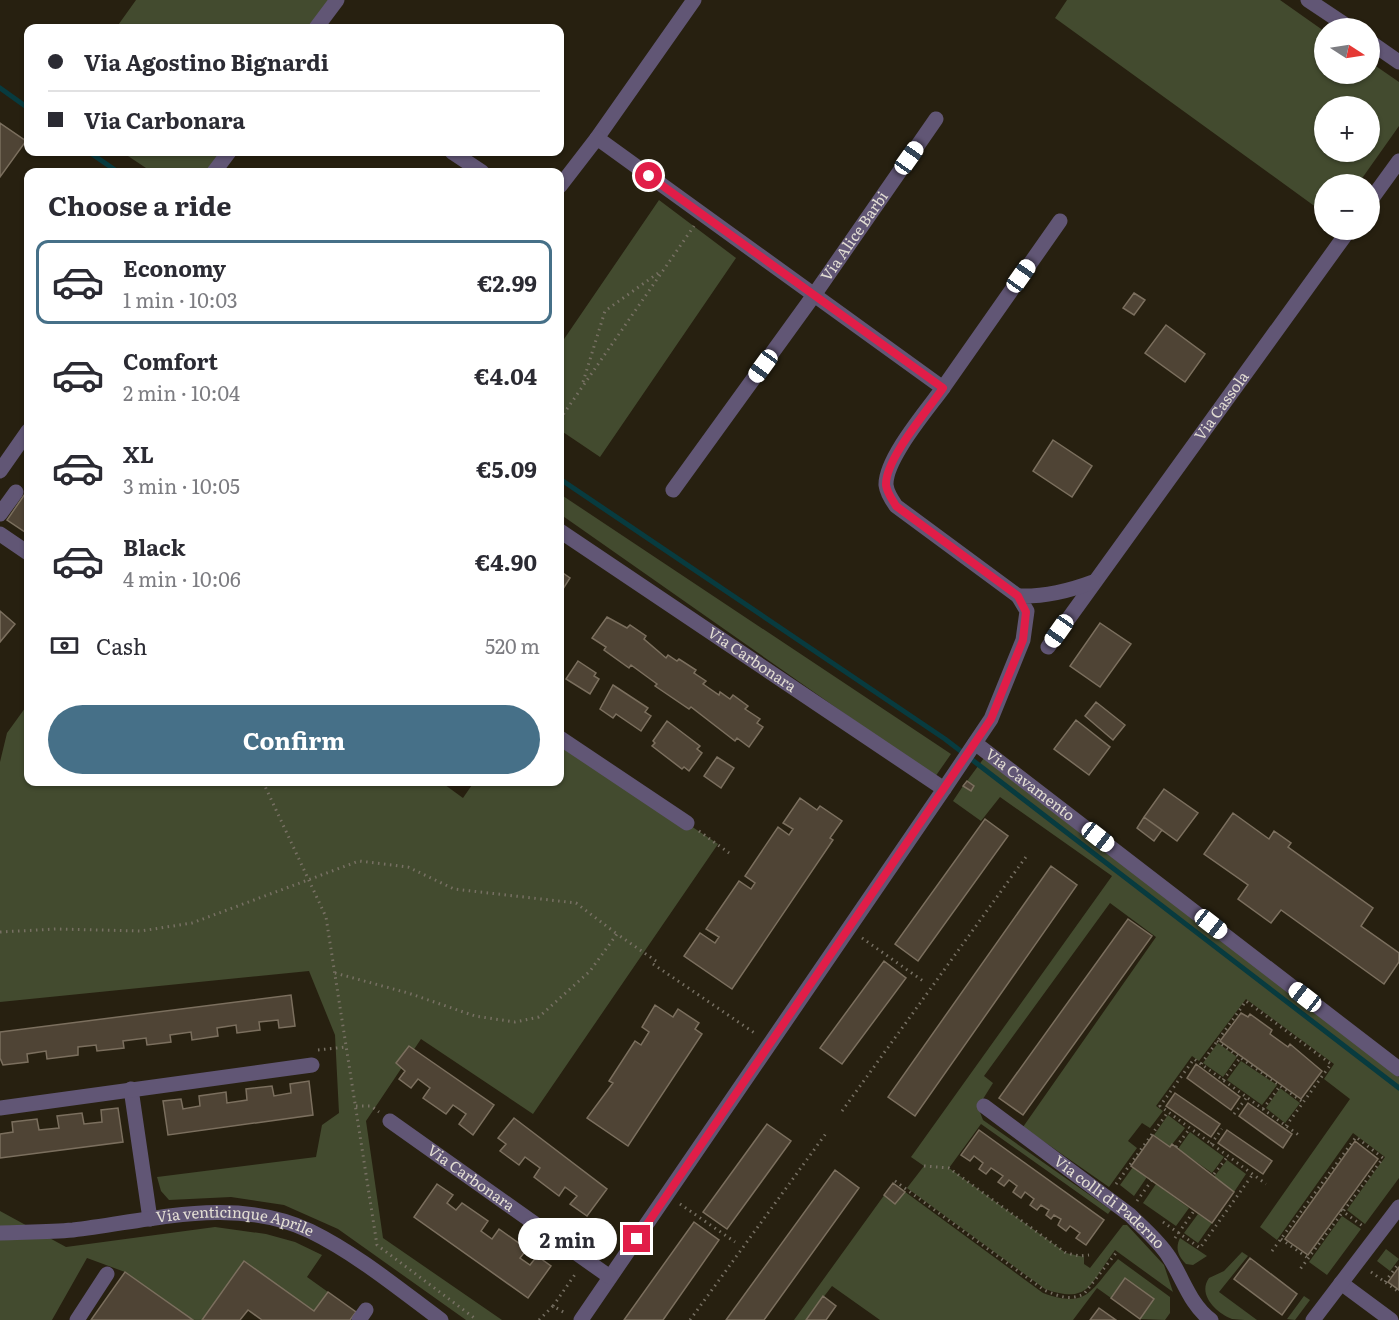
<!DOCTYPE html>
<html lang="en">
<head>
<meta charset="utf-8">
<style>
	:root { --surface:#fff; --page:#f7f7f7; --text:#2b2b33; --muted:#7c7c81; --line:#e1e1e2; --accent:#467088 }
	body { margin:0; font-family:Literata,serif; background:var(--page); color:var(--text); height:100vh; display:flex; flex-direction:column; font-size:22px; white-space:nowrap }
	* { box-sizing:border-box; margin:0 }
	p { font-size:20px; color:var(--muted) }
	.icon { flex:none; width:33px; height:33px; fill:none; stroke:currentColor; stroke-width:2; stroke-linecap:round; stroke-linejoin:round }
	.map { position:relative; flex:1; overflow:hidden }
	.details { position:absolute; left:24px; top:168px; width:540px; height:618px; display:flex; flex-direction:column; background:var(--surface); border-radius:12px; box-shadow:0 2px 4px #0004 }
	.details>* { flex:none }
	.banner { position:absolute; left:24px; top:24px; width:540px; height:132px; border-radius:12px; box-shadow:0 2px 4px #0004; display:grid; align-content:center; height:132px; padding:0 24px; background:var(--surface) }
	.needle { width:39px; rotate:102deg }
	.buttons { position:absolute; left:1314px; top:18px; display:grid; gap:12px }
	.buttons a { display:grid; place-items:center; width:66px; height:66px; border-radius:50%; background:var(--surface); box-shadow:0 2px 4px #0004; font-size:30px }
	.end { position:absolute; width:27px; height:27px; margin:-14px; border:8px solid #e11d48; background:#fff; box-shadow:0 0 0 3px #fff }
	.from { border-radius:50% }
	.bubble { position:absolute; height:42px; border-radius:21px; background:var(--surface); box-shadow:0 2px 4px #0004; font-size:20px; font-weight:700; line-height:42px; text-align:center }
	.car { position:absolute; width:18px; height:36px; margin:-18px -9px; border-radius:8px; box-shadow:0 0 4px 2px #0007; background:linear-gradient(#fff 24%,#345 0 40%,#fff 0 76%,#345 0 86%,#fff 0) }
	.banner b { display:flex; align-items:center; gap:21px; height:57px; font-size:22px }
	.banner b+b { border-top:2px solid var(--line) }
	.banner i { width:15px; height:15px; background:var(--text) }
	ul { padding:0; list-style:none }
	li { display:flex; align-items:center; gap:18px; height:84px; margin:0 12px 9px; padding:0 12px; border:3px solid transparent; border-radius:12px }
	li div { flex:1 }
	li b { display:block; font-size:22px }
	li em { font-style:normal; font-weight:700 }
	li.current { border-color:var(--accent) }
	li>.icon { width:54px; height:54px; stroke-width:1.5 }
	h2 { padding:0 24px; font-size:27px; line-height:72px }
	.pay { display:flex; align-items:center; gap:15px; height:66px; padding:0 24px; font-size:22px }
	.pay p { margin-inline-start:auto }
	.primary-button { display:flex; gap:12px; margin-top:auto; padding:12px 24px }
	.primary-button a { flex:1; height:69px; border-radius:36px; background:var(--accent); color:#fff; font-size:24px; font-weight:700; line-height:69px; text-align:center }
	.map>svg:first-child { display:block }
</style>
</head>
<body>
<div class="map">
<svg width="1399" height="1320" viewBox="0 0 1399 1320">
	<rect width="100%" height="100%" fill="#272010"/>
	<!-- green -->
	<path fill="#434b2f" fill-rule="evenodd" d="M136,0H337L316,28H116Z
		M1067,0H1280L1324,31V74H1370V62L1399,82V126L1358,184H1324V213L1055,18ZM1324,106H1370V152H1324Z
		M122,152H229L214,172H152Z
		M659,200L736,258L600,457L560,430V345Z
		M560,494L951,754L935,777L560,514Z
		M28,704V782H441L463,798L474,782H560V739L718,844L533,1114L421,1039L366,1121L383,1238L502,1320H466L338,1229L284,1205L231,1197L169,1200L161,1191L157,1177L316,1157L322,1125L339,1113L335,1035L309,971L0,1002V762L7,733Z
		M984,758L1399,1077V1178L1365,1224L1347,1210L1385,1157L1353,1133L1277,1240L1260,1227L1350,1099L1324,1079L1334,1064L1246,999L1199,1061L1192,1056L1156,1106L1163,1111L1150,1128L1142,1123L1128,1141L1137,1148L1109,1187L1023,1127L1156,937L1110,903L984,1076L993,1083L978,1107L983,1120L1111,1210L1108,1214L981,1124L949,1168L1066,1253L1084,1257V1264L1090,1268L1123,1225H1127L1164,1265L1173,1292L1115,1250C1090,1283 1090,1305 1045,1289L907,1188L924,1166L911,1157L1112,876L1000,797L981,821L953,801L963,786H974L967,781Z
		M1218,1043L1237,1057L1223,1077L1203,1063Z
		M1241,1061L1277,1085L1262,1105L1227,1080Z
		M1280,1088L1300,1103L1285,1123L1266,1108Z
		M1168,1115L1185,1128L1170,1147L1154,1135Z
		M1190,1132L1224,1157L1212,1173L1178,1149Z
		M1227,1160L1246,1174L1234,1192L1214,1177Z
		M1133,1167L1147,1177L1134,1196L1120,1185Z
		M893,1183L1043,1293C1088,1309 1090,1291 1118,1259L1170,1297V1313L1165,1320L1140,1319L1154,1299L1125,1278L1111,1298L1097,1288L1073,1320H880L832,1286L806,1320H794Z
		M1156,1184L1189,1208L1176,1226L1143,1203Z
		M0,1211L66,1247L215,1227L266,1234L295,1242L322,1255L307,1277L328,1292L314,1311L244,1261L202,1320H193L125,1272L87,1258L52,1320H0Z
		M1198,1214L1212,1223L1198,1243L1184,1233Z
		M1342,1216L1361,1229L1327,1275L1309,1262Z
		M1180,1238L1207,1256L1193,1265L1186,1264C1178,1256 1175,1248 1180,1238Z
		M1386,1249L1399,1259L1390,1271L1377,1261Z
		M1242,1252L1248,1256L1219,1292L1257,1320C1250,1320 1239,1320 1232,1319C1217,1313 1197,1295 1209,1278L1224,1271Z
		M1304,1296L1310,1300L1295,1320L1287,1319Z"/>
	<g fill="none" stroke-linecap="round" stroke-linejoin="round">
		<!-- stream -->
		<path stroke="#083b3f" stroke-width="5" d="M0,88L28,108
			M89,152L118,172
			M560,479L945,739L1399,1088"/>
	</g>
	<!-- building -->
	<path fill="#4f4435" stroke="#7b6f5e" stroke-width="1.5" d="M0,123L26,141L0,177Z
		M1134,293L1145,300L1134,315L1123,308Z
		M1166,325L1205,354L1185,382L1145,353Z
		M1053,440L1092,466L1072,497L1033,471Z
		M27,491L28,492V534L7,520Z
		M560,571L570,578L561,592L560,591Z
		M0,611L15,624L0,642Z
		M607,617L627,628L630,625L646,636L644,639L666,658L668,655L677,661L679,659L696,670L694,673L706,681L703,684L719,695L720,692L730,699L733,695L748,706L745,709L760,719L757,723L763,727L749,747L737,738L735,741L691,707L689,709L655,686L657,684L631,665L629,668L604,650L606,647L592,638Z
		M1100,623L1131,644L1100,687L1070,666Z
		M578,661L596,673L594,676L599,679L590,694L566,679Z
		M613,685L648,708L645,712L651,716L641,731L616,714L613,718L600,709Z
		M1096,702L1125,725L1113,740L1085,716Z
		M1076,720L1110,747L1089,775L1054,749Z
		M667,721L700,746L697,749L702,753L689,771L684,767L682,769L652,746L655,743L653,741Z
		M717,757L734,768L721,788L704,776Z
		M967,781L974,786L971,791L963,786Z
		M1164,789L1198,813L1177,841L1144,817Z
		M800,798L817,810L820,806L842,821L830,838L833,840L732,989L684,956L700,933L715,943L719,937L706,929L739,881L751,889L755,883L745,876L778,827L789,835L793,829L783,823Z
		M1233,813L1269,839L1274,831L1291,843L1288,847L1373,908L1361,926L1399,953V962L1384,984L1281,910L1271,923L1238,899L1248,885L1204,854Z
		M1144,817L1162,830L1154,841L1137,828Z
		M985,819L1008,836L918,961L895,944Z
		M1051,866L1077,885L915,1116L888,1097Z
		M1128,919L1152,936L1023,1115L999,1098Z
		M884,961L906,978L842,1064L820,1048Z
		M291,995L295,1026L279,1028L278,1020L259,1022L260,1030L237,1033L236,1025L217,1028L218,1036L192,1040L191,1032L170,1035L171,1042L147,1045L146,1038L123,1041L124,1048L97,1051L96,1045L78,1047V1055L47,1059L46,1051L27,1054L28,1062L3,1065L0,1058V1032Z
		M655,1005L673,1017L678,1009L699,1023L695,1029L702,1034L628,1146L587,1118L613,1083L609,1081L635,1041L641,1045L649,1032L642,1027Z
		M1241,1013L1248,1017L1250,1014L1272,1030L1270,1034L1288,1047L1290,1044L1322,1071L1301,1099L1220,1041Z
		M409,1046L494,1105L473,1135L459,1124L466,1114L453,1105L446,1114L423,1098L430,1088L418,1079L411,1088L399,1079L405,1071L396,1063Z
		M1196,1064L1240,1097L1231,1110L1187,1078Z
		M309,1081L313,1115L168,1135L163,1101L181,1099L183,1109L200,1106L199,1096L226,1092L227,1103L247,1100L246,1089L272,1086L274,1096L291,1093L290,1084Z
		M1175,1093L1220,1124L1211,1137L1166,1106Z
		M1248,1103L1292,1134L1283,1148L1239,1116Z
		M118,1108L123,1142L0,1158V1134L13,1132L12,1122L37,1119L39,1130L59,1128L57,1116L82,1113L84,1124L102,1122L101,1110Z
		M514,1118L607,1189L587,1216L570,1204L577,1196L565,1187L559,1196L534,1177L540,1168L525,1157L519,1165L500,1151L506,1144L498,1138Z
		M767,1124L791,1141L727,1229L703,1212Z
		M979,1130L1104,1220L1086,1245L1076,1238L1080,1233L1070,1226L1066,1231L1058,1225L1061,1219L1054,1215L1051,1219L1046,1215L1049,1210L1041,1205L1037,1210L1030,1205L1034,1199L1025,1192L1021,1198L1013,1192L1017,1186L1009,1180L1004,1186L998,1182L1003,1176L991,1168L986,1174L979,1169L983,1163L974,1156L970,1161L961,1155Z
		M1227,1130L1272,1161L1263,1174L1218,1143Z
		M1153,1135L1170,1147L1172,1144L1234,1192L1212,1223L1131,1166Z
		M1355,1141L1378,1159L1308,1255L1285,1239Z
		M835,1170L859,1188L764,1320H726Z
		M893,1183L905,1192L895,1204L884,1195Z
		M437,1184L453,1195L447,1203L456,1210L462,1203L488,1221L481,1231L492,1239L499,1229L527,1249L520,1258L530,1265L537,1256L551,1266L528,1298L414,1217Z
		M694,1222L719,1240L663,1320H624Z
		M1250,1258L1297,1294L1282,1315L1234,1279Z
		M244,1261L314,1311L328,1292L356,1312L350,1320H262L248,1310L240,1320H202Z
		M1399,1267V1290L1388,1282Z
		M125,1272L193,1320H91Z
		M1125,1278L1154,1299L1140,1319L1111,1298Z
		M823,1296L836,1306L826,1320H806Z
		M1099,1308L1116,1320H1090Z"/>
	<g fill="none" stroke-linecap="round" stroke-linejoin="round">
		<!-- path -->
		<path stroke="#777063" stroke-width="3" stroke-dasharray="1.5 4.5" stroke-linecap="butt" d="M583,382L605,311L661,271
			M560,419L694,226
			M263,782L326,917L377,1245L477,1320
			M699,831L729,853
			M0,932L56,929L141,931L192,923L359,861L408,867L454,889L576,903L617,934
			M862,938L923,981
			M653,964L756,1034
			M335,973L408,993L475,1016L515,1022L539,1017L590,971L617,934L656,961
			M1217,1041L1303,1102
			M318,1050L346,1047
			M1201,1064L1194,1059L1160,1106L1266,1184
			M1223,1080L1240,1058
			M356,1106H371L379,1112
			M1263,1109L1280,1086
			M842,1111L1028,854
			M1234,1114L1247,1097
			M1286,1126L1331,1064L1246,1001L1201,1064L1300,1136
			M1211,1144L1222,1129
			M1176,1147L1190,1128
			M924,1166L949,1168L1066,1253L1080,1256L1089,1255
			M1214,1174L1228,1156
			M895,1181L1044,1290C1058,1296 1069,1301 1084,1294L1116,1253
			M1116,1184L1168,1112
			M1137,1201L1152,1180
			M680,1204L735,1242
			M1341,1210L1364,1227
			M1163,1222L1200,1248L1253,1174
			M1175,1238L1194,1211
			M1281,1239L1308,1258
			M1272,1251L1356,1137L1383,1158L1298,1272
			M1371,1272L1399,1292
			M1385,1282L1399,1263
			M553,1306L576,1273
			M539,1320L553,1306L565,1313
			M690,1320L827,1132"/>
		<!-- minor -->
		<g stroke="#615675" stroke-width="15">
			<path d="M1308,0L1350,28"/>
			<path d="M316,28L337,0"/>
			<path d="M1370,42L1399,62"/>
			<path d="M597,138L694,0"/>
			<path d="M452,152L482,172"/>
			<path d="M214,172L229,152"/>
			<path d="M560,186L597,138L943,388C927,410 885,459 886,485C887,493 891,499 896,506L1018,596"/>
			<path d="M1370,201L1399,161"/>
			<path d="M943,388L1060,221"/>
			<path d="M0,471L28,431"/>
			<path id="s1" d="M673,490L814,295L936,119"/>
			<path d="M0,514L16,492"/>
			<path id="s2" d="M560,531L944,789L581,1320"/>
			<path d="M0,534L28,553"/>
			<path id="s3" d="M1048,647L1349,230"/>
			<path d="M560,738L687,823"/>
			<path id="s4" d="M975,743L1399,1069"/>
			<path d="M944,789L991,719L1023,640L1027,611L1018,596C1043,597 1069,591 1093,582"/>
			<path d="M131,1089L150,1219"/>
			<path id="s5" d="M984,1106L1130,1215C1143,1228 1159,1241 1169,1257C1183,1278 1190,1305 1211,1320"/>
			<path d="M0,1108L312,1065"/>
			<path id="s6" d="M390,1121L610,1277"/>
			<path id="s7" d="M0,1233C24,1232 49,1232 73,1230C150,1221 235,1195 310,1231C357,1254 399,1289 441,1320"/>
			<path d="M1341,1283L1391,1320"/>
			<path d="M77,1320L107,1274"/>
			<path d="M359,1320L366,1310"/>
			<path d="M1313,1320L1399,1207"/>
		</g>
	</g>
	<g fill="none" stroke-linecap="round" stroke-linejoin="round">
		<!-- route -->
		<path stroke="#e11d48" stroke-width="8" d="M637,1239L991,719L1023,640L1026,612L1018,596L896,506C892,499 887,493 886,485C885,459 928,410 943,388L649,176"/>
	</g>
	<g text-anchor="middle" stroke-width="5" stroke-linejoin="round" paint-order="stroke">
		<!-- street labels -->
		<g font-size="15" fill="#e2ddd3" stroke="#1d1707">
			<text dy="5" stroke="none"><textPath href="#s1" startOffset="312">Via Alice Barbi</textPath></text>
			<text dy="5" stroke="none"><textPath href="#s3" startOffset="297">Via Cassola</textPath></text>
			<text dy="5" stroke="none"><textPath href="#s2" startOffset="231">Via Carbonara</textPath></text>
			<text dy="5" stroke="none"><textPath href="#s4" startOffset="69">Via Cavamento</textPath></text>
			<text dy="5" stroke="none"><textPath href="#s6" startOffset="99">Via Carbonara</textPath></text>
			<text dy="5" stroke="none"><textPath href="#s5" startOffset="158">Via colli di Paderno</textPath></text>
			<text dy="5" stroke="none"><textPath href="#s7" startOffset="237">Via venticinque Aprile</textPath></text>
		</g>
	</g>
</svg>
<div class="buttons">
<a><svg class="needle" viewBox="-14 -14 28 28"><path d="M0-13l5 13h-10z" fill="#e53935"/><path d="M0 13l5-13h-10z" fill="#7c7c81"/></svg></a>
<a>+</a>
<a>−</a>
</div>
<i class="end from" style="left:649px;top:176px"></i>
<i class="end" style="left:637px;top:1239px"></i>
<div class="bubble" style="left:518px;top:1218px;width:99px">2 min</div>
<i class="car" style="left:909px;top:158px;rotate:35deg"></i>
<i class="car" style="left:1021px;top:276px;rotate:35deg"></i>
<i class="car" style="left:763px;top:366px;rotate:216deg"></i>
<i class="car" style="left:1059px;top:631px;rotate:215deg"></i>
<i class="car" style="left:1098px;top:837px;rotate:128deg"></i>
<i class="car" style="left:1211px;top:924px;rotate:128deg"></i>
<i class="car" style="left:1305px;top:997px;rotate:308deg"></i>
<div class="banner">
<b><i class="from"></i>Via Agostino Bignardi</b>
<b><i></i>Via Carbonara</b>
</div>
<section class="details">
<h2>Choose a ride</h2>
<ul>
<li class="current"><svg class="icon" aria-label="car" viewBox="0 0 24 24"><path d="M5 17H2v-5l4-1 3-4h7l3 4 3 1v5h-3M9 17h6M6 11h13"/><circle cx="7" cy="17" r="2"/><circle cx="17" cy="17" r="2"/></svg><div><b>Economy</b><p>1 min · 10:03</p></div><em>€2.99</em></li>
<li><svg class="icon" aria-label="car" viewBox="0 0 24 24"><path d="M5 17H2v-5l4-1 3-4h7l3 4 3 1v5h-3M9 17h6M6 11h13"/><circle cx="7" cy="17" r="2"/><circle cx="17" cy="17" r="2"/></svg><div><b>Comfort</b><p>2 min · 10:04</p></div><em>€4.04</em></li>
<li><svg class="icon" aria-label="car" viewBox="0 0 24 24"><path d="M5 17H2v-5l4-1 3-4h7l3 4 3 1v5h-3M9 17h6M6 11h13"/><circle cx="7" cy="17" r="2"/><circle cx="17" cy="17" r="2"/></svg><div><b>XL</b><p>3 min · 10:05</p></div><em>€5.09</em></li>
<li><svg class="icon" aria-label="car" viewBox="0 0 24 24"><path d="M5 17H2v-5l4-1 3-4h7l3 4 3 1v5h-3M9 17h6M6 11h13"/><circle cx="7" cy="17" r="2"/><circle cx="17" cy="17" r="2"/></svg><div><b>Black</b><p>4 min · 10:06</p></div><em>€4.90</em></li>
</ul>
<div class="pay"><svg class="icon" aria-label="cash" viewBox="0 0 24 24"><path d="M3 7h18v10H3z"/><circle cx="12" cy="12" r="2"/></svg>Cash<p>520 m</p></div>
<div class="primary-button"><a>Confirm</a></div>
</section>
</div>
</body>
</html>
